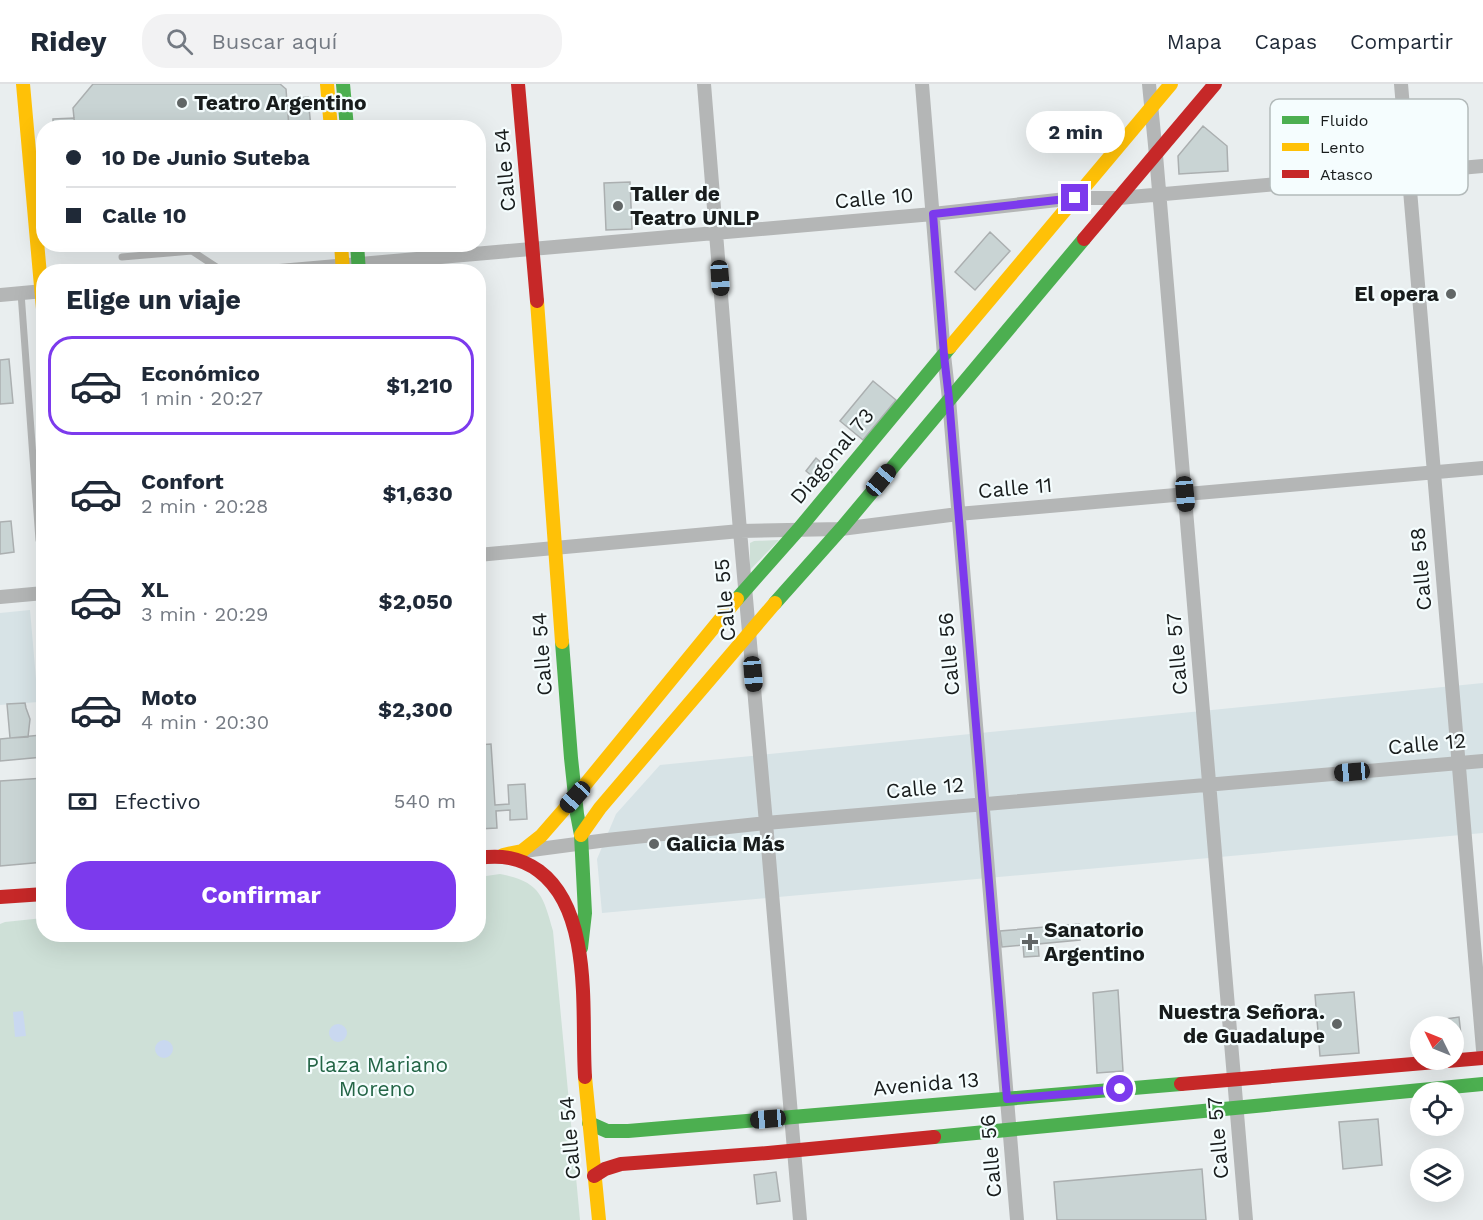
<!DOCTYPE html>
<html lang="es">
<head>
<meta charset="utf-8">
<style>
	:root { --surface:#fff; --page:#f2f2f3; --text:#1f2937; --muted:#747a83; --line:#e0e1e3; --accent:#7c3aed }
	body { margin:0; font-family:"Work Sans",sans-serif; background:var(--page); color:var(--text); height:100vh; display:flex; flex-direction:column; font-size:22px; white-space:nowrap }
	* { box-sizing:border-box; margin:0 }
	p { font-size:20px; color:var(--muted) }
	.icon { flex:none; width:33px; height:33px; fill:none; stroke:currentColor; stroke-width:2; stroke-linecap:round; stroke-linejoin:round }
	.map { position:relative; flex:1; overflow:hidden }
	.details { position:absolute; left:36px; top:180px; width:450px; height:678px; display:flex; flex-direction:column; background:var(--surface); border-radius:24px; box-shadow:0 6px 24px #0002 }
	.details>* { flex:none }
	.guide { position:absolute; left:36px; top:36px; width:450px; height:132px; border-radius:24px; box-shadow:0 6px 24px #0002; display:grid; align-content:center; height:132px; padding:0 30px; background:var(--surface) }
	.needle { width:39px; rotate:313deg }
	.controls { position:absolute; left:1410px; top:932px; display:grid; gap:12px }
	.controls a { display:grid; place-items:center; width:54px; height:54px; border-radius:50%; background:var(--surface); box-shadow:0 6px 24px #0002; font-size:30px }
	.end { position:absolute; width:27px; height:27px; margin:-14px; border:8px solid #7c3aed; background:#fff; box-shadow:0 0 0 3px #fff }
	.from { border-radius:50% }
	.bubble { position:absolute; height:42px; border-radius:21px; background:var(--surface); box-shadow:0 6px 24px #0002; font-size:20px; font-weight:700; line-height:42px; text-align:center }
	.car { position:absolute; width:18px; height:36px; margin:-18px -9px; border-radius:8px; box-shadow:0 0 4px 2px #0007; background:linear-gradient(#222 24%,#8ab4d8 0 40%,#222 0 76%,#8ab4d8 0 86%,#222 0) }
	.guide b { display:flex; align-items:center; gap:21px; height:57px; font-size:22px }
	.guide b+b { border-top:2px solid var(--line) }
	.guide i { width:15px; height:15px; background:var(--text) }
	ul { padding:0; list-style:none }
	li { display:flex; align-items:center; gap:18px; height:99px; margin:0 12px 9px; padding:0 18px; border:3px solid transparent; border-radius:24px }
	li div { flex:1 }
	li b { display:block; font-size:22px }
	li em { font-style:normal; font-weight:700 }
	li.on { border-color:var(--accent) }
	li>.icon { width:54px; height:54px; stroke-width:1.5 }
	h2 { padding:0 30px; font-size:27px; line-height:72px }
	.pay { display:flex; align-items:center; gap:15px; height:66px; padding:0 30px; font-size:22px }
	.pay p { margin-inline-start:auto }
	.primary-button { display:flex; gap:12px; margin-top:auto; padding:12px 30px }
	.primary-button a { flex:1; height:69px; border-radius:24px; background:var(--accent); color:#fff; font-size:24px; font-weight:700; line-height:69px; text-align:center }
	header { display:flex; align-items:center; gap:36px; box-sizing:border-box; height:84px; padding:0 30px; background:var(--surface); border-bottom:2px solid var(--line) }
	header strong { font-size:28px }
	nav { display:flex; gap:33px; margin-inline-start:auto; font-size:21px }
	.search { width:420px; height:54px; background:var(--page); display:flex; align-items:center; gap:15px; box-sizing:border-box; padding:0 21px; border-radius:24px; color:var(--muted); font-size:22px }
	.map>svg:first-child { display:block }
</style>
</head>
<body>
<header>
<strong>Ridey</strong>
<div class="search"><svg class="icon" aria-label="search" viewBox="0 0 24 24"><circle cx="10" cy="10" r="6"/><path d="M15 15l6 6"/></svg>Buscar aquí</div>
<nav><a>Mapa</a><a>Capas</a><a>Compartir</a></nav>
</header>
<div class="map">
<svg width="1483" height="1136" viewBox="0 0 1483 1136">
	<rect width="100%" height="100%" fill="#e9eeef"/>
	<!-- built -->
	<path fill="#d7e3e6" d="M30,526L38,618L0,621V529Z
		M1483,599V749L602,829L597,775L616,730L660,681Z"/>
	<!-- green -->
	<path fill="#cee0d7" d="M779,456L750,486V459L754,457Z
		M500,790C540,798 543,811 553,847L580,1136H0V840L5,838L43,834L44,850H219C230,856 241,855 253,850H478L479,793Z"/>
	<!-- water -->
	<path fill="#c9d8f0" d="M23,927L26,952L15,953L13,928Z
		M329 949a9 9 0 1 1 18 0a9 9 0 1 1-18 0Z
		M155 965a9 9 0 1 1 18 0a9 9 0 1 1-18 0Z"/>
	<!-- building -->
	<path fill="#c9d4d4" stroke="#abafb0" stroke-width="1.5" d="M93,0H280L286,5L289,44H75L73,24Z
		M308,13L311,44H289L287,15Z
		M74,34L75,44H53V35Z
		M1203,42L1227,62L1228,87L1179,90L1178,72Z
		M630,98L632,145L606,146L604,99Z
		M990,148L1010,167L975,206L955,188Z
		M9,275L13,319L0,320V276Z
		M873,297L896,316L863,356L840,337Z
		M816,374L832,388L827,393L824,390L818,397L806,387Z
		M11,437L14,468L0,470V438Z
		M25,619L26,624L30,635L28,653L10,654L7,620Z
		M41,651L43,673L0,677V655Z
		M491,660L495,721L509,720L508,701L525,700L527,735L510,736V726L496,727L497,744L478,745V661Z
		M44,694V778L0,782V697Z
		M1079,840L1080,856L1038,860L1039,872L1024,873L1023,861L1002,863L1000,847Z
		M1118,906L1123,987L1097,989L1093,909Z
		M1354,908L1359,969L1320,972L1315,911Z
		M1459,933L1461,951L1454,955V942H1447L1446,935Z
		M1378,1035L1382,1081L1343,1085L1339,1038Z
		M1202,1085L1206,1136H1057L1054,1098Z
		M776,1088L780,1117L757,1120L754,1091Z"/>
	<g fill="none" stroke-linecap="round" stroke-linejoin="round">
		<!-- lane -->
		<path stroke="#b4b6b6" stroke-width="7" d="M122,173L192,167L224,188
			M21,209L39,456L44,460"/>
		<!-- street -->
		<path stroke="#b4b6b6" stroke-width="14" d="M704,0L740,447L766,739L800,1136
			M922,0L944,271L949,315L1017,1136
			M1149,0L1156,71L1246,1136
			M1401,0L1483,966
			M268,188L933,130L1075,114H1119L1483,82
			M0,211L44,207
			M478,471L740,447L841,445L958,430L1483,384
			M0,513L44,509
			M524,767L607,756L766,739L1483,677"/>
		<!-- fast -->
		<path stroke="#4caf50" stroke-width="14" d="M343,0L347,44
			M357,160L359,188
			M737,515L798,446L950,263
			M775,519L841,445L1084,155
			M562,558L571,674L577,730L581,751L585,829L581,864
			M589,1039L607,1047H628L1181,1000
			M934,1053L1483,1000"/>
		<!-- slow -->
		<path stroke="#ffc107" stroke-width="14" d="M23,0L44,236
			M327,0L331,44
			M341,160L343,188
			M537,217L562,558
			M950,263L1171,0
			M581,751L600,724L775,519
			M503,771L522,767L541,752L575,713L737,515
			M585,993L599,1136"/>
		<!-- jam -->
		<path stroke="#c62828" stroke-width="14" d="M518,0L537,217
			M1084,155L1215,0
			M478,774C501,771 520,773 539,787C594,828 581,931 585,993
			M0,813L44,810
			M1181,1000L1483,974
			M594,1092L605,1085L621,1080L768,1069L934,1053"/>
	</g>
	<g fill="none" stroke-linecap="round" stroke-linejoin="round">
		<!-- route -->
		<path stroke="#7c3aed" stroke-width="8" d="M1075,114L933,130L944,271L949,315L1007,1015L1120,1005"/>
	</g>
	<!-- markers -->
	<g fill="#616666" stroke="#f5fdfe" stroke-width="2">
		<circle cx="182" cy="19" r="6"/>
		<circle cx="618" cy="122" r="6"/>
		<circle cx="1451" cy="210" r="6"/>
		<circle cx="654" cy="760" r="6"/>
		<path d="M1027 849h6v6h6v6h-6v6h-6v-6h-6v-6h6z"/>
		<circle cx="1337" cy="940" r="6"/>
	</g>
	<g text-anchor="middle" stroke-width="4.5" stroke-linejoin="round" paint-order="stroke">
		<!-- poi labels -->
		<g font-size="21" font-weight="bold" fill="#181c1c" stroke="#f5fdfe" text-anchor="start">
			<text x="194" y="26">Teatro Argentino</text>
			<text x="630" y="117">Taller de<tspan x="630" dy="24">Teatro UNLP</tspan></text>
			<text x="1439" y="217" text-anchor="end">El opera</text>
			<text x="666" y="767">Galicia Más</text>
			<text x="1044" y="853">Sanatorio<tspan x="1044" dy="24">Argentino</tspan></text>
			<text x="1325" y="935" text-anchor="end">Nuestra Señora.<tspan x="1325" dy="24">de Guadalupe</tspan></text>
		</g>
		<!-- street labels -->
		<g font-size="21" fill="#181c1c" stroke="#f5fdfe">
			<text transform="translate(505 86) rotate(-95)" y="7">Calle 54</text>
			<text transform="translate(874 114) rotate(-5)" y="7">Calle 10</text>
			<text transform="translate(832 372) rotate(-50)" y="7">Diagonal 73</text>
			<text transform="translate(1015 404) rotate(-5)" y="7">Calle 11</text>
			<text transform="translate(1421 485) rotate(-95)" y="7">Calle 58</text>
			<text transform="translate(725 516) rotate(-95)" y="7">Calle 55</text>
			<text transform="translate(542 570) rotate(-94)" y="7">Calle 54</text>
			<text transform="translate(949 570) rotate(-95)" y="7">Calle 56</text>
			<text transform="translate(1177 570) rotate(-95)" y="7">Calle 57</text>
			<text transform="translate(1427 660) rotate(-5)" y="7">Calle 12</text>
			<text transform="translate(925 704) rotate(-5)" y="7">Calle 12</text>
			<text transform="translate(926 1000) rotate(-5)" y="7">Avenida 13</text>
			<text transform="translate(570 1054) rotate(-95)" y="7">Calle 54</text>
			<text transform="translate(1218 1054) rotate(-95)" y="7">Calle 57</text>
			<text transform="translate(991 1072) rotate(-95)" y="7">Calle 56</text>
		</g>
		<!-- park labels -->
		<g font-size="21" fill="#236546" stroke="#f5fdfe">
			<text x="377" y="988">Plaza Mariano<tspan x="377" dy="24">Moreno</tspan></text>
		</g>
	</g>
	<!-- legend -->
	<rect x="1270" y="15" width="198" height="96" rx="9" fill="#f5fdfe" stroke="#b3baba" stroke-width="1.5"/>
	<rect x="1282" y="32" width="27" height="8" fill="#4caf50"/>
	<rect x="1282" y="59" width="27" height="8" fill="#ffc107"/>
	<rect x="1282" y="86" width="27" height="8" fill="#c62828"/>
	<g font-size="16" fill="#181c1c">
		<text x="1320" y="42">Fluido</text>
		<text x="1320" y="69">Lento</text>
		<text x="1320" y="96">Atasco</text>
	</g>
</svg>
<div class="controls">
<a><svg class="needle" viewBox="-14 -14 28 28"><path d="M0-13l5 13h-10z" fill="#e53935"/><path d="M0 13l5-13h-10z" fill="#747a83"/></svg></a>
<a><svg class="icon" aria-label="locate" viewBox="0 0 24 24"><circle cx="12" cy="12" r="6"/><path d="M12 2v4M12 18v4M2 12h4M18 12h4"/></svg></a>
<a><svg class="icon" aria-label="layers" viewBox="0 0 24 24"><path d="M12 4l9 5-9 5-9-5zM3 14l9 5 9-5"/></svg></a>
</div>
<i class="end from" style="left:1120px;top:1005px"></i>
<i class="end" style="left:1075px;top:114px"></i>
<div class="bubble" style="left:1026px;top:27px;width:99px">2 min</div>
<i class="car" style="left:720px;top:194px;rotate:176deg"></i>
<i class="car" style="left:881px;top:396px;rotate:40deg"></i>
<i class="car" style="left:1185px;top:410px;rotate:175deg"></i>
<i class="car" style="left:753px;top:590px;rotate:175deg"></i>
<i class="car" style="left:1352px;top:688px;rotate:265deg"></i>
<i class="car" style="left:575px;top:713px;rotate:222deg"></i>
<i class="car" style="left:768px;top:1035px;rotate:265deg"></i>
<div class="guide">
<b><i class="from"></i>10 De Junio Suteba</b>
<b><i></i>Calle 10</b>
</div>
<section class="details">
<h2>Elige un viaje</h2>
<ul>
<li class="on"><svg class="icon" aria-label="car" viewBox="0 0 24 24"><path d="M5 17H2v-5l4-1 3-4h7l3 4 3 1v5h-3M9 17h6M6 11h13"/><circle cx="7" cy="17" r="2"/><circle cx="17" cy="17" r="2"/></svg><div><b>Económico</b><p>1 min · 20:27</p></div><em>$1,210</em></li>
<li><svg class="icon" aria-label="car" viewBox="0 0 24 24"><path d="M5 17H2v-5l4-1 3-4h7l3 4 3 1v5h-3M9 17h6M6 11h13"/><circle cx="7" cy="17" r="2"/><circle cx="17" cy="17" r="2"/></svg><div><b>Confort</b><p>2 min · 20:28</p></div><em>$1,630</em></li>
<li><svg class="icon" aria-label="car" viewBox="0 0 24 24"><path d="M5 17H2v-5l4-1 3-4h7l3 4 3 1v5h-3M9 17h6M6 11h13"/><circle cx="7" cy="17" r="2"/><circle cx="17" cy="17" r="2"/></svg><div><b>XL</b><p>3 min · 20:29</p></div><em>$2,050</em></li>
<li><svg class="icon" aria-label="car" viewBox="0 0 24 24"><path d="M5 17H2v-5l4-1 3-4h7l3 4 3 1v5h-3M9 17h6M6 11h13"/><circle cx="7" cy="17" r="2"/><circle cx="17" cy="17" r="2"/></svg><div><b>Moto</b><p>4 min · 20:30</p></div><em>$2,300</em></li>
</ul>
<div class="pay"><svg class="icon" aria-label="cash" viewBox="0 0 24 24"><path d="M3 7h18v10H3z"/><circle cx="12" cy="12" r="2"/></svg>Efectivo<p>540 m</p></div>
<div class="primary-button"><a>Confirmar</a></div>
</section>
</div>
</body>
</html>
